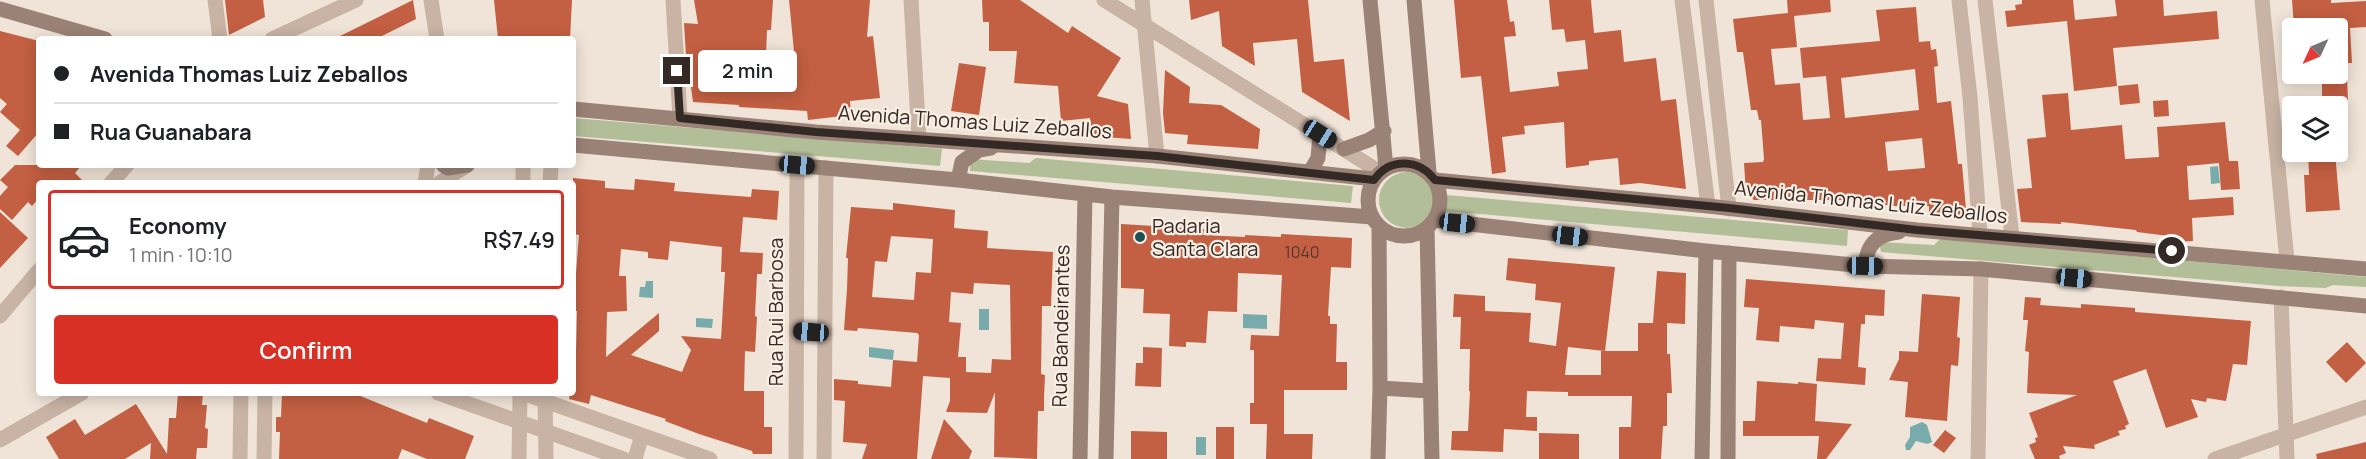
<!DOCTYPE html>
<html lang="en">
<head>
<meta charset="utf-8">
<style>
	:root { --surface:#fff; --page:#f2f2f2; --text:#202124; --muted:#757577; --line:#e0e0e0; --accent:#d93025 }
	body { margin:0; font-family:Manrope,sans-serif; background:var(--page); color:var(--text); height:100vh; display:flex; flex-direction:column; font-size:22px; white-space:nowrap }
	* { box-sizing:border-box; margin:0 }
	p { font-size:20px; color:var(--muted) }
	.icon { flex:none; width:33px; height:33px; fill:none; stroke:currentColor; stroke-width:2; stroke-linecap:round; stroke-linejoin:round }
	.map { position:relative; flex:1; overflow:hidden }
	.side { position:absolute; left:36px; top:180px; width:540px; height:216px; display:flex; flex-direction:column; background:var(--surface); border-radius:6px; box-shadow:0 3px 15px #0003 }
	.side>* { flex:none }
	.top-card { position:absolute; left:36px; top:36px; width:540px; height:132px; border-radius:6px; box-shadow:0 3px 15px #0003; display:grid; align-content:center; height:132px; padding:0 18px; background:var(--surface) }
	.needle { width:39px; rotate:226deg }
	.controls { position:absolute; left:2282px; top:18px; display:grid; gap:12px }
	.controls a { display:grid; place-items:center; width:66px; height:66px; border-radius:6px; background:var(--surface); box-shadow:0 3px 15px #0003; font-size:30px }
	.end { position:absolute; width:27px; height:27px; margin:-14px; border:8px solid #332a26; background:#fff; box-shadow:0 0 0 3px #fff }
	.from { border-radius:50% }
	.bubble { position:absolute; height:42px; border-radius:6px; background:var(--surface); box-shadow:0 3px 15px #0003; font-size:20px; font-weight:600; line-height:42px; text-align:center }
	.car { position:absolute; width:18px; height:36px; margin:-18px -9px; border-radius:8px; box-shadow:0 0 4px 2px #0007; background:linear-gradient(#222 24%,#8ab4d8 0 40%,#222 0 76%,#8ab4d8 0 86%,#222 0) }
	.top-card b { display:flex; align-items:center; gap:21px; height:57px; font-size:22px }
	.top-card b+b { border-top:2px solid var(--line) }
	.top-card i { width:15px; height:15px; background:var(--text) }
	ul { padding:10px 0 0; list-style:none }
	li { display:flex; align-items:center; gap:18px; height:99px; margin:0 12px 9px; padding:0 6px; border:3px solid transparent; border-radius:6px }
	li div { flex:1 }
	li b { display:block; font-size:22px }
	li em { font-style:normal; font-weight:600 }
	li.current { border-color:var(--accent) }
	li>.icon { width:54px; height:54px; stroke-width:1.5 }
	.primary-button { display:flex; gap:12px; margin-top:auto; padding:12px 18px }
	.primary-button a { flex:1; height:69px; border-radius:6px; background:var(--accent); color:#fff; font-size:24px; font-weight:600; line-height:69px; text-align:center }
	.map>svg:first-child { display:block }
</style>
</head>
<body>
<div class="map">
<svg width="2366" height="459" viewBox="0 0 2366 459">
	<rect width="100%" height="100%" fill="#f0e4d8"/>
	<!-- green -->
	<path fill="#b2be98" d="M573,118L942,149L940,166L573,136Z
		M1036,158L1353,186L1351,203L970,171V159L1029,163Z
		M1379 200a28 28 0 1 1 56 0a28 28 0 1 1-56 0Z
		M1447,195L1848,230L1847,246L1445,211Z
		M1940,239L2366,277V287L2333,285L2325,288L2279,286L1881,252L1879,242L1934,245Z"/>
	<!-- water -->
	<path fill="#77abac" d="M2218,166L2220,183L2211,184L2210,167Z
		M646,281H653V298L639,297L640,287H645Z
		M979,309H989V330H979Z
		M1243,314L1267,315V329L1243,328Z
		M696,318L713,319L712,328L696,327Z
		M869,347L894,350L893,360L869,357Z
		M1922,422L1927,425L1932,442L1927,444L1916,441L1910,450H1906L1905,445L1910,437V427Z
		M1196,437H1206V455H1196Z"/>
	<!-- building -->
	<path fill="#c35f42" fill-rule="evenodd" d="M225,0H263L265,17L229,35Z
		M413,0L416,19L376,39H334Z
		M494,0H572L570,39H498Z
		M694,0H773L771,30H767L766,55H769V70L796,72L789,0H870L867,37L873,36L880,98L850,101L851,115L808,120L807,111L739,107V105L693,102L689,72H687L684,23L698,24Z
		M982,0H1020L1068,33L1072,26L1121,58L1097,96L1128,104L1131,139L1092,136L1090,118L1061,121L1058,86L1014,83L1017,51H989V22H983Z
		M1189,0H1308L1314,62L1344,59L1350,121L1302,92L1297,39L1253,43L1255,66L1222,46L1219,11L1191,20Z
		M1454,0H1507L1510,22L1514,21L1516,36L1504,37L1510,92L1559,86L1557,72L1588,69L1585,40L1566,42L1564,29L1552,30L1549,0H1591L1594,33L1621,30L1624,62L1656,58L1661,101L1676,99L1686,189L1640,183L1620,185L1618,158L1589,161V165L1566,168L1564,122L1524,126L1525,134L1502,137L1506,172L1492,174L1481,76L1461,78Z
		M1787,0H1830L1831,12L1794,16L1797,47L1771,49L1775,85L1800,83L1803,120L1830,118L1826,76L1803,78L1800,48L1880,41L1876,10L1916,7L1919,42L1930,41L1931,50L1936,49L1938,66L1934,67L1937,103L1951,101L1958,164H1962L1966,209L1961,215L1929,213V206H1891L1863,200H1754L1746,193L1744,163L1763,162L1764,159L1761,120H1759L1757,110H1751L1743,52H1737L1733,19L1788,13ZM1915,69L1919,110L1845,118L1841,78ZM1922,138L1925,168L1888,171L1885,142Z
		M2022,0H2073L2075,20L2117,16L2115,0H2163L2164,16L2217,11L2219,39L2113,48L2117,86L2074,91L2067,21L2007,27L2005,11L2016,10L2015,5L2022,4Z
		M2292,0H2331V3L2366,1V27L2350,28L2352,63H2337V28H2321L2320,25L2294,27Z
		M0,31L39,41V132L18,156L6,146L20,130L0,112L7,104L0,98Z
		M959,63L986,67L979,115L951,111Z
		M1165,70L1190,87L1189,103L1221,105L1260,129L1258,149L1187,144L1188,135L1165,133L1163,113Z
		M2347,76L2348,101H2341L2342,106H2322V77Z
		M2138,84L2140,103L2120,105L2118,86Z
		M2068,93L2071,130L2122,125L2125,159L2159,157L2157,127L2225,122L2229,161H2238L2240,189L2221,190L2219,163L2187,166L2189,200L2233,197L2234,215L2192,218L2193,241L2177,242V237L2137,232L2136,230L2061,222V224L2021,222L2017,189L2032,188L2027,139L2046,137L2042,95Z
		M2168,100L2169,116L2154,117L2153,101Z
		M2308,152H2335L2340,210L2306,212L2304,175H2309Z
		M15,165H82L75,173L85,183H39V198L32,206L28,202L12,220L0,209V196L8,187L0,180Z
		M573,178L605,181V188L634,190L635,179L675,183L674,191L710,194L751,197L752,189L779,191L777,220L743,217L740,252L763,253L762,274H757L755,316L757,317L755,352L745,351L744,391H764V427H772V454H753L752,451L699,434L665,421L666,419L591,395L589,404L569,399L570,393H573V351L576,352L577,311H573V274H576L579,235L573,234ZM670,241L722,247L721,272H725L721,339L681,336L691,350L682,372L631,355L659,331V313L606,357L607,312L627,311L626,276H619L621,249L648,252V258L668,260Z
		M893,203L955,210L954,228L988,231L987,248L1053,252L1051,306H1042L1041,374L1045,375L1044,398V411H1038L1037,459L994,457L995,392L987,413L946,412L950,401V378L923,376L917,459H862L867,444L843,442L845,401L834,400V379L858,381V384L891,387L893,360L917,362L919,335L917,333L858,328L857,331L844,330L847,289L848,258H846L851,207L893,210ZM891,236L933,239L931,273L916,272L914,300L872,297L875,261L887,262ZM974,283L1010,285L1011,360L992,359L991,373L966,372V357H958L961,323L949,322L951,292L973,294Z
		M0,212L28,238L0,268Z
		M1121,224L1204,229L1203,235L1245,237V235L1281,237V234L1352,238L1351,268L1331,267L1328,316H1330V324H1337L1336,362H1347V390H1284V434H1313L1312,459H1266L1267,424H1250V403H1254V350H1250L1251,335L1279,336L1282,275L1238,273L1237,312L1208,311L1206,343L1186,342V347L1169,346L1170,314L1143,313L1144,289L1121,288Z
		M1508,258L1615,267L1605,351H1638V323H1653L1657,271L1686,273L1685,324L1667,323V354H1670L1672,393H1667V426H1663L1661,459H1619V427H1631L1632,396H1568V392L1527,391L1526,417H1537V431L1504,429L1503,452L1451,450L1452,431H1468L1470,391H1469L1470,349H1460L1461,317H1453L1454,294L1485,296V311L1531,313L1529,342L1556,346L1561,303L1535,300L1536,284L1506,280ZM1568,347L1605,351H1601V375H1565Z
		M1746,279L1885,290L1884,316L1865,315V324H1861L1858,367L1866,368L1865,385L1816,381L1818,358L1841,359L1844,323L1815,320L1814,329L1780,326L1779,342L1756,340L1759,308L1744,307Z
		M1922,294L1960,297L1957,337L1960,338L1958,366L1951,365L1947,421L1905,417L1908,382L1889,380L1899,359V351L1918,352Z
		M2025,297L2041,298L2040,305L2081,308V304L2135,308V312L2251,321L2247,365L2233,364L2226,401L2207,398L2206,402L2191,399L2198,417L2166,428L2146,369L2113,381L2129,424L2125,426L2126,429L2118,431L2120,435L2094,445L2095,449L2063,446L2066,453L2059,456L2060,459H2035L2029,445L2036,442L2035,438L2038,437L2029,413L2077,395L2027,393L2029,352L2025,351L2028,320H2023Z
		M2347,342L2366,363L2346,383L2326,362Z
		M1143,347L1162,348L1161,387L1135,386L1136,363H1143Z
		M1757,381L1798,384V382L1817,384L1815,421L1852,424L1826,459H1817L1819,436H1743V421H1755Z
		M178,393H203L202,405H207L205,428L208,429L207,448H197L196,459H150L151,443L125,459H59L46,437L75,419L85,435L136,404L167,454L169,418H176Z
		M282,393H353L427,423L429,418L474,436L465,459H427L402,449L398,459H279L280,432H276V417H281Z
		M944,419L972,451L969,459H931Z
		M1216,427H1234V459H1216Z
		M1945,430L1956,438L1944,453L1933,445Z
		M1131,431L1167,432V459H1131Z
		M1539,433L1579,434V459H1539Z
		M2366,442V459H2317L2316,454Z"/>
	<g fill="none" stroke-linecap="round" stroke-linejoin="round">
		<!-- street -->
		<path stroke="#c8b3a4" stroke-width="15" d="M215,0L220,39
			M431,0L437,39
			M673,0L680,118
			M911,0L919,139
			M1104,0L1380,172
			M1142,0L1157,156
			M1682,0L1708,206
			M1706,0L1729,209
			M1959,0L1970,97L1980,235
			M1985,0L2012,237
			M2262,0L2287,261
			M272,39L356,0
			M111,183L127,165
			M425,183L428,165
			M439,183L468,165
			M523,183V165
			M550,183L551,165
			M2281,297L2287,459
			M0,316L39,270
			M438,393L624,459
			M522,393L710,459
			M545,393L546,459
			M0,440L82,393
			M240,459L241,393
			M264,459L265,393
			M519,459L520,393
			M635,459L642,435
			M796,459L797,165
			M824,459L826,168
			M1978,459L1981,269
			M2215,459L2366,407"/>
		<!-- secondary -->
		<path stroke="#9b8276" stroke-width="15" d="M1370,0L1386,168
			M1414,0L1429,172
			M0,9L105,39
			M573,109L816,132L1157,156L1374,179
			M573,145L958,180L1112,197L1372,217
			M1344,149L1369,140L1384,131
			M1368 200a36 36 0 1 1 72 0a36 36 0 1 1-72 0Z
			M443,165L448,168L467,165
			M1310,172L1318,158L1320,134
			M958,180L962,162L979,150L991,148
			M1435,180L1708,206L1917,230L2366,269
			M1435,220L1706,251L1865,266L1981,269L2366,306
			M1427,228L1432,459
			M1865,266C1867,244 1877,234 1899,232
			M1380,388L1430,391
			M1080,459L1085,194
			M1106,459L1112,197
			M1378,459L1380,388L1379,226
			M1702,459L1706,251
			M1728,459L1729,253"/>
	</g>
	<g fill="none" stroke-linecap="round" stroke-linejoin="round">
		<!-- route -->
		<path stroke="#332a26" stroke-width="8" d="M677,71L680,118L816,132L1157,156L1374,180C1390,157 1419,159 1435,180L1729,208L1917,230L2172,251"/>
	</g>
	<!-- markers -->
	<circle fill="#1c5153" stroke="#f8eee3" stroke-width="2" cx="1140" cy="237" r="6"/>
	<g text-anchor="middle" stroke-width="4.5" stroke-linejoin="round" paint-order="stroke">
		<!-- number labels -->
		<g font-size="16" fill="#57372d">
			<text x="1302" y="258">1040</text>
		</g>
		<!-- street labels -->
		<g font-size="20" fill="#332a26" stroke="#f8eee3">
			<text transform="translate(975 122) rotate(4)" y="7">Avenida Thomas Luiz Zeballos</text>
			<text transform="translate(1871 202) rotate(6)" y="7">Avenida Thomas Luiz Zeballos</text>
			<text transform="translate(776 312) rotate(-90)" y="7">Rua Rui Barbosa</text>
			<text transform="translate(1061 326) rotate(-89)" y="7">Rua Bandeirantes</text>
		</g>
		<!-- poi labels -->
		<g font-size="20" fill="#332a26" stroke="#f8eee3" text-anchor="start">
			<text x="1152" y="233">Padaria<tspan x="1152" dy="23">Santa Clara</tspan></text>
		</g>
	</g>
</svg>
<div class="controls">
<a><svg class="needle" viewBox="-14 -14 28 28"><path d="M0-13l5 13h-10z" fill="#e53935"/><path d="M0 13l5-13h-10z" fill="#757577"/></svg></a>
<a><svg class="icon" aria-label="layers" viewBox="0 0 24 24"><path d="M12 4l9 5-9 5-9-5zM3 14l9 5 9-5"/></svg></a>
</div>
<i class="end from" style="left:2172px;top:251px"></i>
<i class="end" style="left:677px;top:71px"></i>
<div class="bubble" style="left:698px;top:50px;width:99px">2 min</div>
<i class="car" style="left:1320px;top:134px;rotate:122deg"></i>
<i class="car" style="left:797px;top:165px;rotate:95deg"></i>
<i class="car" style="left:1457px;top:223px;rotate:96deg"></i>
<i class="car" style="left:1570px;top:236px;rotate:97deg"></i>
<i class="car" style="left:1865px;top:266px;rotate:91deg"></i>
<i class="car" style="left:2074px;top:278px;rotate:96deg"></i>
<i class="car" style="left:811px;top:332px;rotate:274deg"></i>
<div class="top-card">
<b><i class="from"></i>Avenida Thomas Luiz Zeballos</b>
<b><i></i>Rua Guanabara</b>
</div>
<section class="side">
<ul>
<li class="current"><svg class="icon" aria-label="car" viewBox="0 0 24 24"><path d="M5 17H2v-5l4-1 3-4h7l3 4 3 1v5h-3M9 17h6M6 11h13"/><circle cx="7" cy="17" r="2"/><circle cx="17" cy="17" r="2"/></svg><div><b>Economy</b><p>1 min · 10:10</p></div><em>R$7.49</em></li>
</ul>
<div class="primary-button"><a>Confirm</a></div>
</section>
</div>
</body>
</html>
